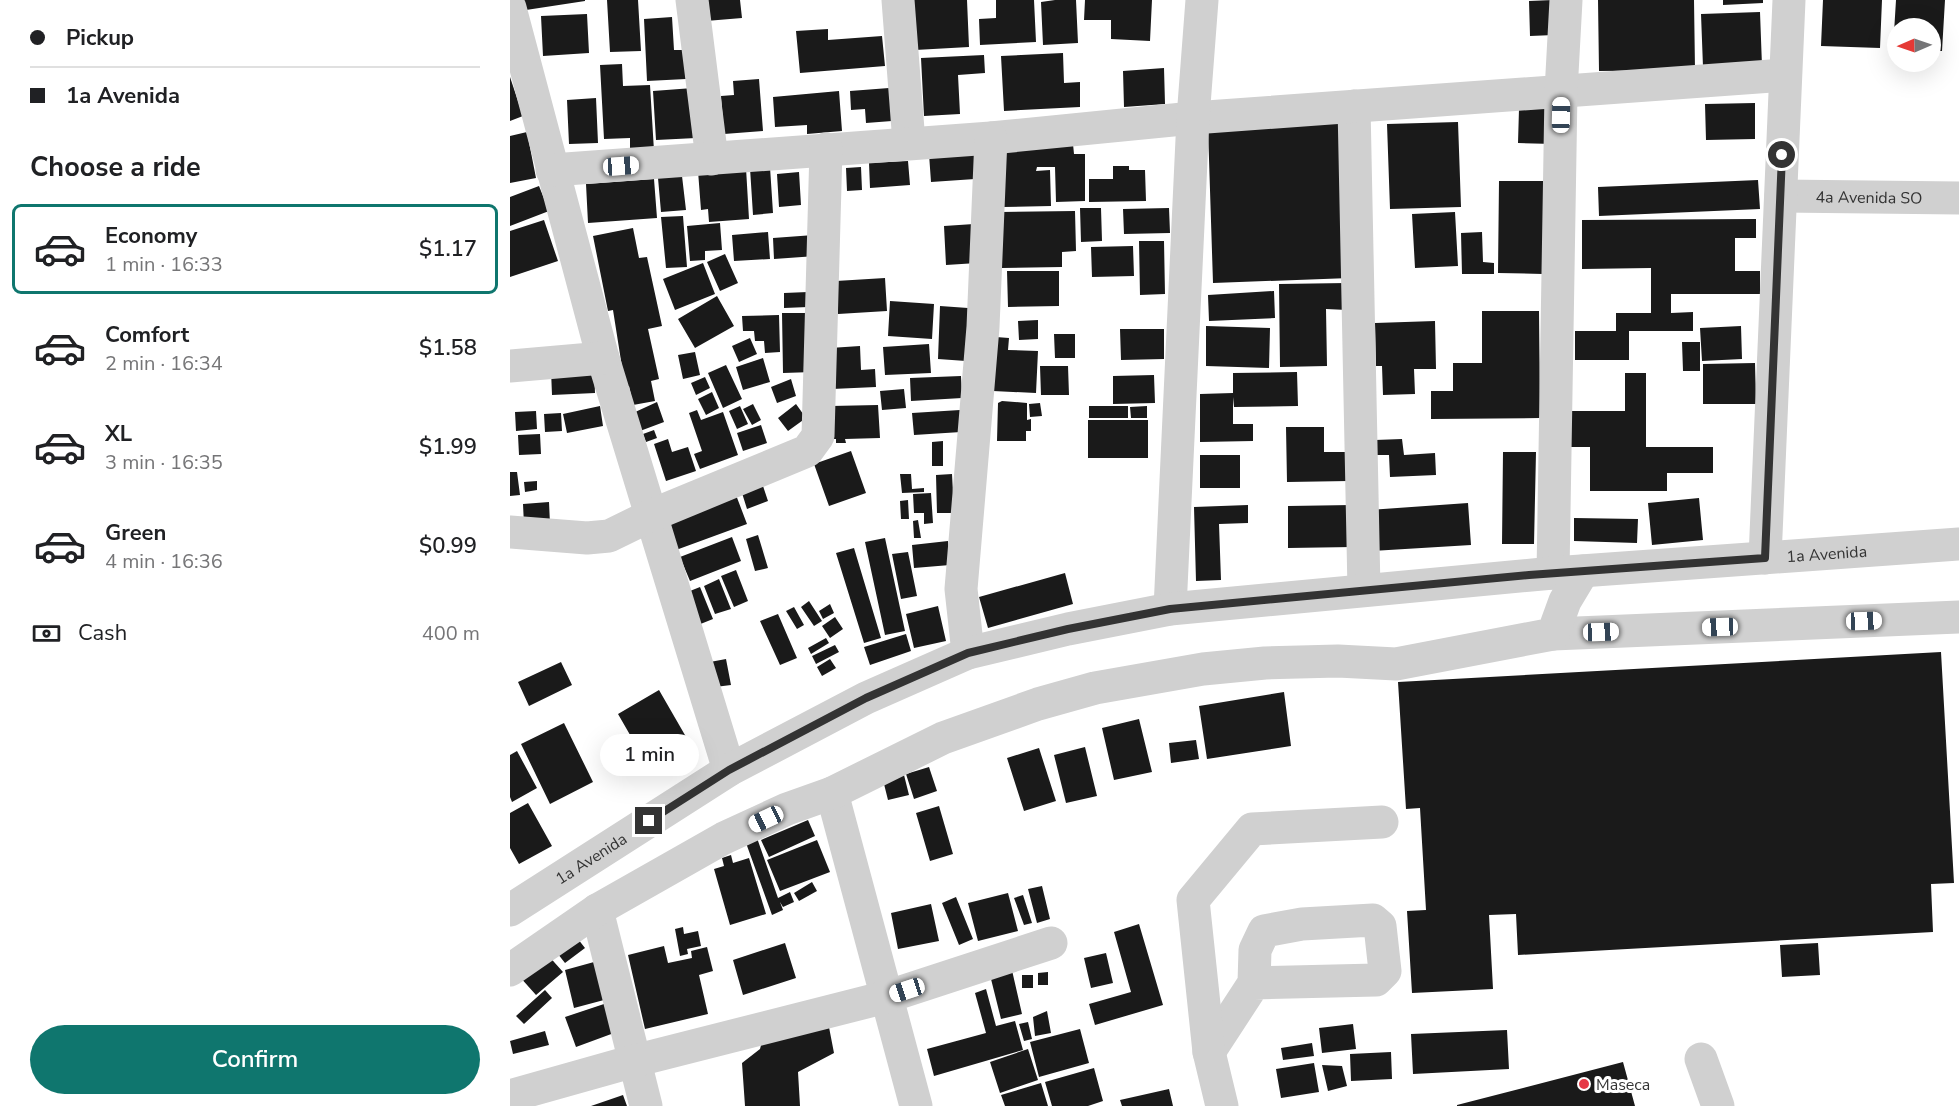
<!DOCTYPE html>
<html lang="en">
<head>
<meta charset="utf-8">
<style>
	:root { --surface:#fff; --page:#f2f2f2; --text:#202124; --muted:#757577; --line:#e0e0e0; --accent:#0f766e }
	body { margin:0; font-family:"Nunito Sans",sans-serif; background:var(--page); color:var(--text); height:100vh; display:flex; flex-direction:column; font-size:22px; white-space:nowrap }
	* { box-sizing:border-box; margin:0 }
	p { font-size:20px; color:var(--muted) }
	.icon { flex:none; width:33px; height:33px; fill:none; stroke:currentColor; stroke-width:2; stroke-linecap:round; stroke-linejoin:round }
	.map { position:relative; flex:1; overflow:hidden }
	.panel { display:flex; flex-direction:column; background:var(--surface); width:510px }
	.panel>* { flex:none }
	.hud { display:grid; align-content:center; height:132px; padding:0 30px; background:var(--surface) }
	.needle { width:39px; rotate:268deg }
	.controls { position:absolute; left:1377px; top:18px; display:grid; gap:12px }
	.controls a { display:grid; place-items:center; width:54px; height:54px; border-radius:50%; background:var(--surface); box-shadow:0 6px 24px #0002; font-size:30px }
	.end { position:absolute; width:27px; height:27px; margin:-14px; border:8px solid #333; background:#fff; box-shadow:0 0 0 3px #fff }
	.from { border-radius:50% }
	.bubble { position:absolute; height:42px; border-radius:21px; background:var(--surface); box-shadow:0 6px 24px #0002; font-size:20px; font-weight:600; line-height:42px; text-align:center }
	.car { position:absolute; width:18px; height:36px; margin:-18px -9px; border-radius:8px; box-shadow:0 0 4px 2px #0007; background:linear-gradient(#fff 24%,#345 0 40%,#fff 0 76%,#345 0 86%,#fff 0) }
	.hud b { display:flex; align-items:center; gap:21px; height:57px; font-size:22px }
	.hud b+b { border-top:2px solid var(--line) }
	.hud i { width:15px; height:15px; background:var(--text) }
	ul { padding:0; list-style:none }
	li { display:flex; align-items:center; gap:18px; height:90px; margin:0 12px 9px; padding:0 18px; border:3px solid transparent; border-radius:9px }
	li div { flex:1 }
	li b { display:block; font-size:22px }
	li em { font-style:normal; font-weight:600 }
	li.active { border-color:var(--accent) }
	li>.icon { width:54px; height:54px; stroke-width:1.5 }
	h2 { padding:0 30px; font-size:27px; line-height:72px }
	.pay { display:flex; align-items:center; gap:15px; height:66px; padding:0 30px; font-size:22px }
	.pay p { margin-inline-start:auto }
	.action { display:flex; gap:12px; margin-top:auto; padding:12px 30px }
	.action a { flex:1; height:69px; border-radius:36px; background:var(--accent); color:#fff; font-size:24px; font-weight:600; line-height:69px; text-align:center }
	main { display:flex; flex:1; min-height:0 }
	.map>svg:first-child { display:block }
</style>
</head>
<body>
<main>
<section class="panel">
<div class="hud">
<b><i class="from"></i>Pickup</b>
<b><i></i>1a Avenida</b>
</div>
<h2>Choose a ride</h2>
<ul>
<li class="active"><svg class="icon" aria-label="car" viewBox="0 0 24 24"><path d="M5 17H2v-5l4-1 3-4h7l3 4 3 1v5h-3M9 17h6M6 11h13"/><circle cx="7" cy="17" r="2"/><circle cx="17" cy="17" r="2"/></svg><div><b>Economy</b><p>1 min · 16:33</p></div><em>$1.17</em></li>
<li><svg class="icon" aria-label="car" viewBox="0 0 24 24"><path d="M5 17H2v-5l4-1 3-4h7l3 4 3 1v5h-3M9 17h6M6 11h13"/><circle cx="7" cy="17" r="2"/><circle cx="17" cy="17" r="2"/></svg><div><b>Comfort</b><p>2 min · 16:34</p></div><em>$1.58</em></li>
<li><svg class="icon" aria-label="car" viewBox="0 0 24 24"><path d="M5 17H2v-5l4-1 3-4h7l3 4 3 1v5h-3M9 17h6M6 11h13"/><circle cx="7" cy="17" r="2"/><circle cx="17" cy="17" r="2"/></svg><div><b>XL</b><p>3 min · 16:35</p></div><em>$1.99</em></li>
<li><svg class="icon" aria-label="car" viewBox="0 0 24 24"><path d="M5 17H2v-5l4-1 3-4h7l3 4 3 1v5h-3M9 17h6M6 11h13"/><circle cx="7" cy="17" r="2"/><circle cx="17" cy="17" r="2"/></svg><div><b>Green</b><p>4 min · 16:36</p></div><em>$0.99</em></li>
</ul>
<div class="pay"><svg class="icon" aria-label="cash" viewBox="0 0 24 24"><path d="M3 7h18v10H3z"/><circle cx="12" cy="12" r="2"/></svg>Cash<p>400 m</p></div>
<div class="action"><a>Confirm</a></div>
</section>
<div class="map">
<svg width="1449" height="1106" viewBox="0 0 1449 1106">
	<rect width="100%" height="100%" fill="#fff"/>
	<!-- building -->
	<path fill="#1a1a1a" d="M14,0H75V1L16,10Z
		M97,0H128L131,51L100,52Z
		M195,0H230L232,18L196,21Z
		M402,0H457L459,47L405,50Z
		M486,0H524L526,42L470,45L469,19L486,18Z
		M545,0H566L568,43L533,45L531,2Z
		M575,0H642L640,41L601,39V20H574Z
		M1043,0L1044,35L1020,36L1019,1Z
		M1088,0H1184L1185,70L1089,71Z
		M1213,0H1253V3L1213,5Z
		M1313,0H1372L1370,48L1311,46Z
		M1386,0H1435L1432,51H1420V28H1388V49H1383Z
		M1250,12L1252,66L1193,67L1191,14Z
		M77,14L79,53L33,56L31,16Z
		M162,17L164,50H174L176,79L137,81L134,19Z
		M318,29V40L372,36L375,66L290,73L286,31Z
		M553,53L554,83L570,82V107L494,111L491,56Z
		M474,55L475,73L448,75L450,114L414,116L411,58Z
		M112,64L113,86L140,85L144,151L120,152V138L94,139L90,65Z
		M654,68L655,104L614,107L613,71Z
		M0,77L13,116L0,121Z
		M249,79L253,131L214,134L211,96L224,95L223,81Z
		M183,88L186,138L146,140L143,91Z
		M379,88L382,121L356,123L355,109L341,110L340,91Z
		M329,91L332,131L297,134V125L265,127L263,97Z
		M86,98L88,143L59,144L57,100Z
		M1245,103V139L1196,140L1195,104Z
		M1009,109H1045L1044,144L1008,143Z
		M834,122L840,278L703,283L698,128Z
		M948,122L951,207L880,209L877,124Z
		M17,132L26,178L0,183V136Z
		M563,144L564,154H575V201L546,202L545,167H527L526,171L540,170L541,206L493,207L492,145Z
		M464,151L465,179L421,182L419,154Z
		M398,161L400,185L360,188L359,163Z
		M603,166H619V170H635L636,201L579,202V179H603Z
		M260,167L263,213L243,215L240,168Z
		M351,167L352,190L337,191L336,168Z
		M236,168L239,219L199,222L198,209L191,210L188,171Z
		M289,172L291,205L269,207L267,174Z
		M172,176L176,210L151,212L148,178Z
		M144,179L147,218L78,223L76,184Z
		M1248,180L1250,209L1089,216L1088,187Z
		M989,181H1034L1033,274L988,273Z
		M29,186L39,211L0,226V197Z
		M570,208H591L592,241L571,242Z
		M659,208L660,233L614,234L613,209Z
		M565,211L566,251L552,252V267L491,268V212Z
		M945,212L948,266L905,268L902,214Z
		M173,216L177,267L156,268L151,217Z
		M1246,219V238H1225V271H1250V294H1161V313L1183,312V331H1119V360H1065V331H1106V313H1141V268L1072,269V220Z
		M34,220L48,261L0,277V231Z
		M210,223L212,250L195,251V260L180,261L177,226Z
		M464,224L467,263L436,265L434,226Z
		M123,228L129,258L137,257L152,326L138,329L149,379L141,381L145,401L123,405L119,386H115L103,310L98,311L83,236Z
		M258,232L260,259L224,261L222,235Z
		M972,232L973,262L984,263V274H952L951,233Z
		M304,235L306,256L264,259L263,238Z
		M629,241H654L655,294L630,295Z
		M623,246L624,276L582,277L581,247Z
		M215,254L228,283L210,291L197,262Z
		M193,263L205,294L165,310L153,279Z
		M497,271H549V306L498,307Z
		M375,278L377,311L328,314L326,281Z
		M837,283V310L816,309L817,366L770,367L769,284Z
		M764,291L765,318L699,321L698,295Z
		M298,292V307L274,308V293Z
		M207,296L224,326L185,348L168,319Z
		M380,301L424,304L422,339L378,336Z
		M430,306L458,308L456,361L428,359Z
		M972,311H1029L1030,418L921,419V391H943V363H972Z
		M272,313H301L303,372L273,373Z
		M269,315L270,352L255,353L254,341H245L244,331H233L232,316Z
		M528,320V339L509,340L508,321Z
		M925,321L926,369H904L905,394L873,395L872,366H866L865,323Z
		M696,326L760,328L759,368L696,366Z
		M1231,326L1232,359L1192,361L1190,328Z
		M610,329H654V359L611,360Z
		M544,334H565V358H545Z
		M486,337L499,338L498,350L528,351L526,393L483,391Z
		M240,338L247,354L229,362L222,346Z
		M1172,342H1190V371H1173Z
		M419,344L421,373L375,375L373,347Z
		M350,346L351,370L365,369L366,387L322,389L320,348Z
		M185,352L190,375L173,379L168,355Z
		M253,358L260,382L233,390L226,367Z
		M1245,363L1246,404H1193V364Z
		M216,365L232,399L213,408L198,373Z
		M530,366H558L559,395H531Z
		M84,367L85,393L42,395L41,370Z
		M787,372L788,406L724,407L723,397V424H743V441L690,442V394L723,393V373Z
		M1115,373H1136V447H1203V473H1157V491H1080V447H1054V411H1115Z
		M644,375L645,403L603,404V376Z
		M451,376L452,398L401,401L400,378Z
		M195,377L200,388L186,395L181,383Z
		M281,379L286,396L267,403L261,387Z
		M394,389L396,408L372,410L370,391Z
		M202,392L209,408L196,415L188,399Z
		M492,401L517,403V420L521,419V431H516V441H487L488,403Z
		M147,402L154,422L130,431L123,413Z
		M530,403L532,416L520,417L519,404Z
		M243,404L251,420L242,425L233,409Z
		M286,404L296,418L278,431L268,418Z
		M368,405L370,438L335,439L336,443H326V439H322L321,406Z
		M90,406L93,426L57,433L53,414Z
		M230,406L238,424L227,429L219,411Z
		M579,406H618V418H579Z
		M637,406V418H621L620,407Z
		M187,410L191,420L213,412L228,455L190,469L184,454L192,451L179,413Z
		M450,410L451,432L404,435L402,413Z
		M26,411L27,429L6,431L5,412Z
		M51,413L52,431L35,432L34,414Z
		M578,420H638V458H578Z
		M251,425L257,443L233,451L227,433Z
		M776,427H814V452H838L839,481L777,482Z
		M144,430L147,438L136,442L133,434Z
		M30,434L31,454L9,455L8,435Z
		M158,439L162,452L178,447L186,471L156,481L144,444Z
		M892,439L894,455L925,453L926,475L880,477L879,455H866L865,440Z
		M433,441V466H422V442Z
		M341,451L356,493L319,506L304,464Z
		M993,452H1026L1024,544H992Z
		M690,455H730V488H690Z
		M0,472H7L10,495L0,496Z
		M390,474H401L402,489L414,488V492L392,493Z
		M442,474L444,513H427L426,475Z
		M27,481V490L15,492L14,482Z
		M253,486L258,501L237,509L232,493Z
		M421,493L423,523L414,524V513H404L403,494Z
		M226,495L237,524L166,550L156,520Z
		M1189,498L1193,540L1142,545L1138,503Z
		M398,500L399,519H391L390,501Z
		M39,502L40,524L14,525L13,504Z
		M958,503L961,545L862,551L859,510Z
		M738,505V523L709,524L711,580L686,581L684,507Z
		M842,505L843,547L778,548V506Z
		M1064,518L1128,519L1127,543L1064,541Z
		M408,520L411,538H404L403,521Z
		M248,535L258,568L245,571L236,539Z
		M222,537L231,561L180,581L170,557Z
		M375,538L395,631L375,635L355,542Z
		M438,541L440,565L404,568L402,545Z
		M344,548L371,638L354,643L326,553Z
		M398,552L407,596L391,599L382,554Z
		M226,570L238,601L224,607L211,576Z
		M555,573L563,604L478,628L469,597Z
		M209,579L221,609L205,614L194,586Z
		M190,587L203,619L183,627L170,595Z
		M299,601L312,621L304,626L291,607Z
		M320,604L324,613L313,619L309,611Z
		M428,606L436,641L404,648L396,614Z
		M284,607L294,625L287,629L276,611Z
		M268,614L287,658L270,665L250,621Z
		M325,617L333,629L320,638L312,626Z
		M396,634L401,651L360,665L354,647Z
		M316,638L319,643L301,654L298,648Z
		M325,645L329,652L306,664L302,656Z
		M1431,652L1444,883L1421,884L1423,932L1008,955L1006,914L979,915L983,989L902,993L897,911L916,910L910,808L896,809L888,682Z
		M216,659L221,685L205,687L200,662Z
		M320,659L326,668L312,676L307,667Z
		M51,662L62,685L19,706L8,682Z
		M149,690L183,749L142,773L108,714Z
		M774,692L781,746L697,759L689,706Z
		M629,719L642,772L604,780L592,728Z
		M54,723L83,782L40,804L11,744Z
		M686,740L689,759L661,763L659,743Z
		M575,747L587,796L556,803L544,755Z
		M529,748L546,801L514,811L497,758Z
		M7,751L27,788L2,802L0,797V755Z
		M419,767L427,791L404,799L396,774Z
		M394,775L399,795L378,800L373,780Z
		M18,803L42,846L9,864L0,848V813Z
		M429,806L443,854L420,861L406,813Z
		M298,820L305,836L259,857L251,840Z
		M247,838L268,898L280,892L284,902L273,907L270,902L273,910L262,915L236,843Z
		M307,840L320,872L270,891L257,860Z
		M221,855L223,863L239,858L256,914L220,925L204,869L214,866L212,858Z
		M302,882L307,891L289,901L284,893Z
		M532,886L540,919L527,923L518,889Z
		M498,893L508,931L468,941L458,903Z
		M513,895L522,923L514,925L504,898Z
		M446,897L463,939L449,945L432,903Z
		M421,904L429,941L388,949L381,913Z
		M629,924L653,1005L585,1025L579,1004L621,992L604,932Z
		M173,927L174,934L188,931L191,946L177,949L178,954L170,956L165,929Z
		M64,934L75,948L55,963L44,949Z
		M275,943L286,978L233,995L223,960Z
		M1308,943L1310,975L1272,977L1270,945Z
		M154,946L158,963L182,958L181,951L197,947L203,971L189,975L198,1014L135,1029L118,955Z
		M36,953L53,972L26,995L9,976Z
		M596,953L603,983L581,988L574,958Z
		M84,962L94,1000L64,1008L55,970Z
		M501,966L512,1014L491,1019L479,971Z
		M538,972V985H528V973Z
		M512,975H523V988H512Z
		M476,989L486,1026L505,1021L513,1050L424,1076L417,1049L476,1033L465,993Z
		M35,990L42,998L14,1024L6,1016Z
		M94,1004L104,1033L66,1047L55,1017Z
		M537,1011L541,1033L525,1036L523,1017Z
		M318,1022L324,1053L288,1072L290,1106H235L232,1063L250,1049L254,1034Z
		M518,1022L522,1039L514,1041L509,1024Z
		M843,1024L846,1049L812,1053L809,1028Z
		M570,1029L579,1063L529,1077L520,1042Z
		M997,1030L999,1069L903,1074L901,1034Z
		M35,1031L39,1045L3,1054L0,1041Z
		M802,1043L804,1056L773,1060L771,1048Z
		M518,1049L528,1080L490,1093L480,1062Z
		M881,1052L882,1079L841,1081L840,1054Z
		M1113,1062L1125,1106H947V1105Z
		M804,1063L809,1092L771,1098L766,1069Z
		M812,1065L832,1066L837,1086L818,1091Z
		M584,1068L593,1101L578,1106H542L535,1082Z
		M531,1083L538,1106H495L491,1095Z
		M659,1089L663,1106H612L610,1100Z
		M113,1095L117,1106H81Z"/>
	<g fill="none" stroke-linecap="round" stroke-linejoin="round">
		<!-- minor -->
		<g stroke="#d0d0d0" stroke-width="33">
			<path d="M182,0L202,159"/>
			<path d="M388,0L399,143"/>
			<path d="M0,8L93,358L219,770"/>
			<path d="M844,106L854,590"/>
			<path d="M42,170L481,138L683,118L1275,75"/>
			<path id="s1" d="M1271,196L1449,198"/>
			<path d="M0,366L93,358"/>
			<path d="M0,532L77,538L99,536L142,515L297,451L308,436L316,149"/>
			<path d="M1255,558L1279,0"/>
			<path d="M1043,573L1051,92L1056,0"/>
			<path d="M660,609L683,118L692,0"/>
			<path d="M1043,634L1449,617"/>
			<path d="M458,653L451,589L473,327L481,138"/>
			<path d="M322,793L406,1106"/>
			<path id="s2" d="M0,910L219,770L356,698L458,653L558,629L660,609L1043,573L1449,544"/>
			<path d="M87,910L136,1106"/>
			<path d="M0,970L87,910L214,838L277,809L322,793L433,738L528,704L585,688L693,669L755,663L828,661L886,664L1043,634L1055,601L1073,571"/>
			<path d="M699,1052L744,983L745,950L754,931L792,924L863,920L870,926L875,971L866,980L744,983"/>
			<path d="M1191,1059L1208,1106"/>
			<path d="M0,1096L124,1061L376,997L541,943"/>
			<path d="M712,1106L699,1052L683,900L742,829L872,822"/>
		</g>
	</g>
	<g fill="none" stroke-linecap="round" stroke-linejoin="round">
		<!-- route -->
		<path stroke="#333" stroke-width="8" d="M139,821L219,770L356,698L458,653L558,629L660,609L1019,575L1255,558L1272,155"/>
	</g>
	<!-- markers -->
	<circle fill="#e63946" stroke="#fff" stroke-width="2" cx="1074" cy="1084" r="6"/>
	<g text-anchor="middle" stroke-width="6" stroke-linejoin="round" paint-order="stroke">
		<!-- street labels -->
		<g font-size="16" fill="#333" stroke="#fff">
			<text dy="6" stroke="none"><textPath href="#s1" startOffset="88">4a Avenida SO</textPath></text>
			<text dy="6" stroke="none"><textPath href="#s2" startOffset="1392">1a Avenida</textPath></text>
			<text dy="6" stroke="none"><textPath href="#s2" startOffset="96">1a Avenida</textPath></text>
		</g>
		<!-- poi labels -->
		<g font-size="16" fill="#333" stroke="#fff" text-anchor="start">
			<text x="1086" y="1090">Maseca</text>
		</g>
	</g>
</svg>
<div class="controls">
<a><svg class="needle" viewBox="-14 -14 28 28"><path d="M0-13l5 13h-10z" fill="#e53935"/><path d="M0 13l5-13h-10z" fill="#757577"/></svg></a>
</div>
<i class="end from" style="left:1272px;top:155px"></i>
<i class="end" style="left:139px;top:821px"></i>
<div class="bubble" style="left:90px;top:734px;width:99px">1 min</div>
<i class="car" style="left:1051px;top:115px;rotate:1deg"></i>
<i class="car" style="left:111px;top:166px;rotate:86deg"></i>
<i class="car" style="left:1354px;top:621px;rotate:88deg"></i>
<i class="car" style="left:1210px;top:627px;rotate:268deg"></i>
<i class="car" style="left:1091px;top:632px;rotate:88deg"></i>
<i class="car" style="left:256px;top:819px;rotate:245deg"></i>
<i class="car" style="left:397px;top:990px;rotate:252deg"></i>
</div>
</main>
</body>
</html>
